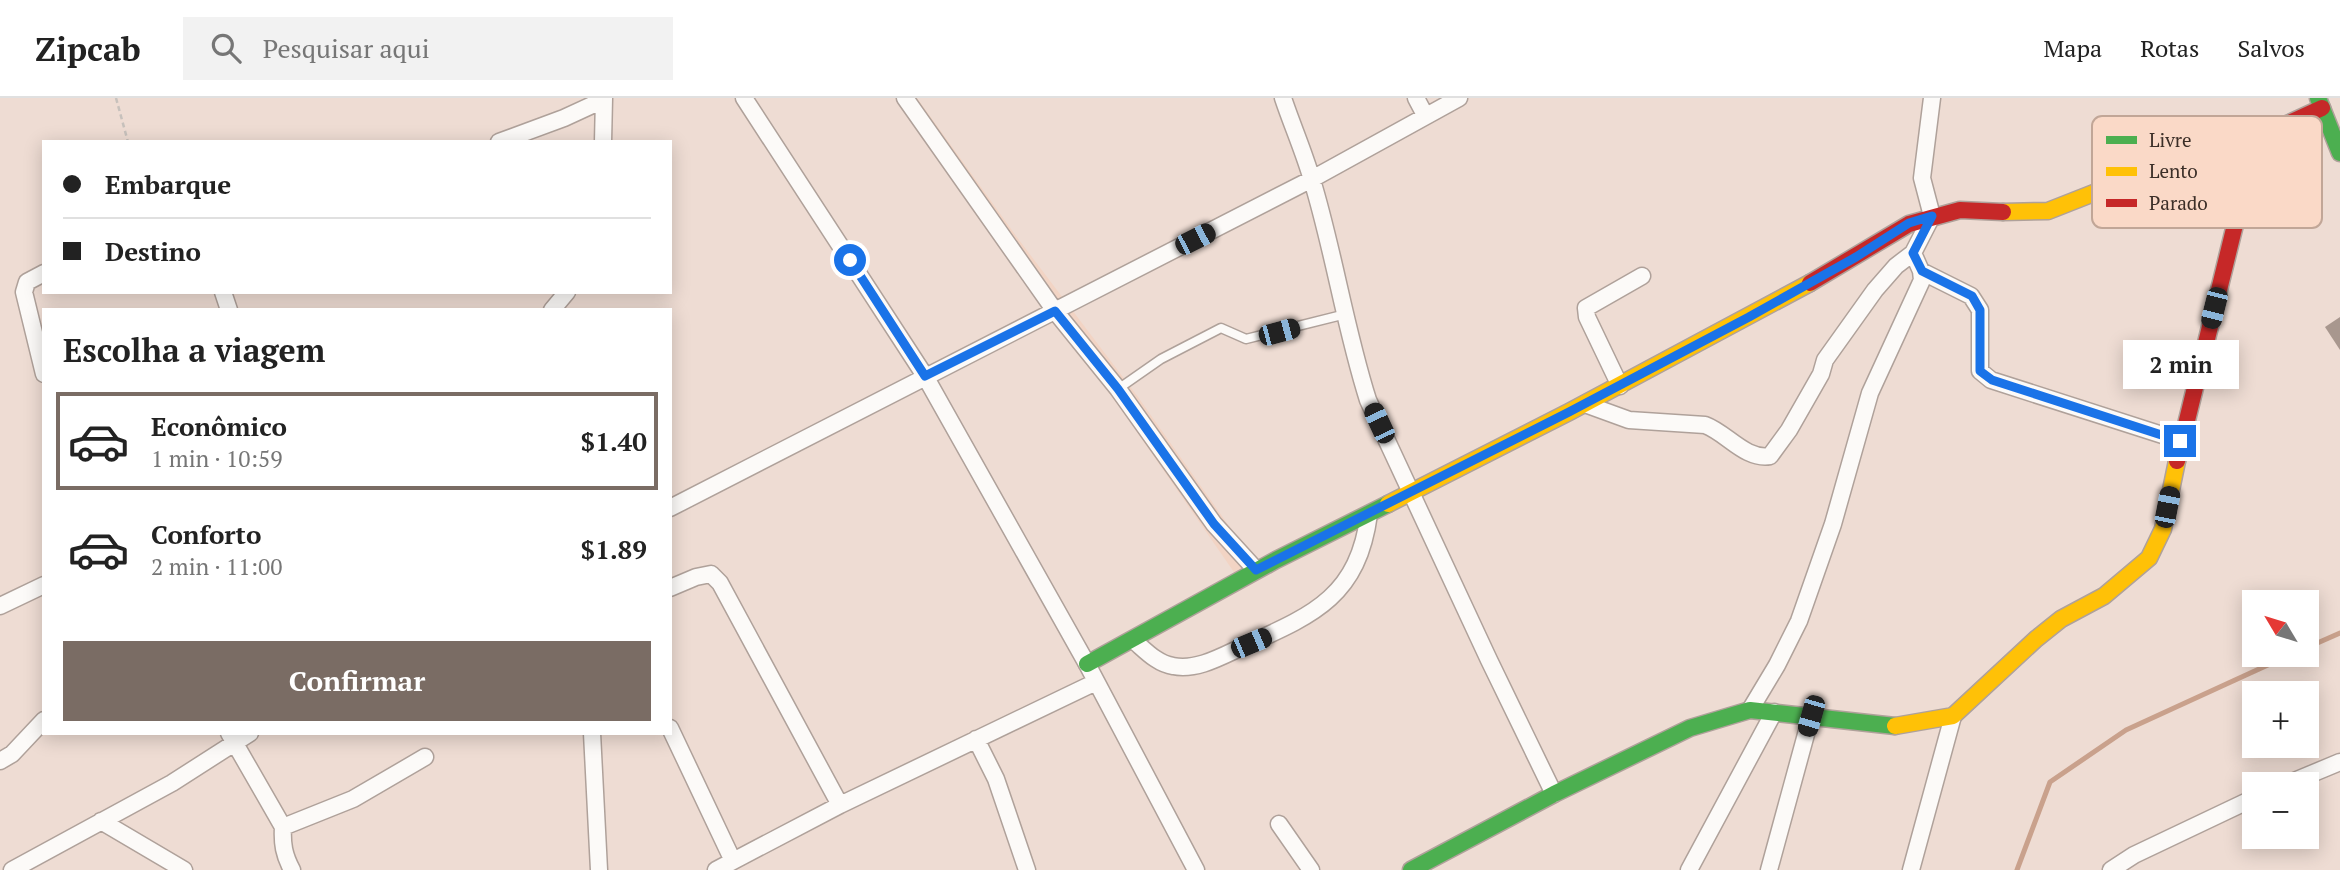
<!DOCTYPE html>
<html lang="pt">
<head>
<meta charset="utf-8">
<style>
	:root { --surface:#fff; --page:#f2f2f2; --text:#222; --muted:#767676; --line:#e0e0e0; --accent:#7a6c64 }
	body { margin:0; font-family:"PT Serif",serif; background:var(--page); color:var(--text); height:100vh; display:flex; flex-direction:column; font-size:26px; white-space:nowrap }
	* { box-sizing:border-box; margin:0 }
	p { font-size:23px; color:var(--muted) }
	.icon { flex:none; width:38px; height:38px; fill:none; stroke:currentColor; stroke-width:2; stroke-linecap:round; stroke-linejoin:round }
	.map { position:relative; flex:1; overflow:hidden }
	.panel { position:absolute; left:42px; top:210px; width:630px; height:427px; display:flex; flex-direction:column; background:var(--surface); border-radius:0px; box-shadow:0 4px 18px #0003 }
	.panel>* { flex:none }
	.guide { position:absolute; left:42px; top:42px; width:630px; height:154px; border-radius:0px; box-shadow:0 4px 18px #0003; display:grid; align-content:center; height:154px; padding:0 21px; background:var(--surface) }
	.needle { width:46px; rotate:308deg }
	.fabs { position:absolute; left:2242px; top:492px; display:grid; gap:14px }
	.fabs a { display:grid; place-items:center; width:77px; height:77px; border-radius:0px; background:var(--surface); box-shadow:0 4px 18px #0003; font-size:35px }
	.end { position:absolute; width:32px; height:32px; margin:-16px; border:9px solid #1a73e8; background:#fff; box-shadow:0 0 0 4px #fff }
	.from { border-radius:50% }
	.bubble { position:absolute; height:49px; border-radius:0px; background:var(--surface); box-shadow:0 4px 18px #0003; font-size:23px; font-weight:700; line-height:49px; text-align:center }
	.car { position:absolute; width:21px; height:42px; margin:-21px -10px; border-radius:9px; box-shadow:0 0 5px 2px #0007; background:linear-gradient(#222 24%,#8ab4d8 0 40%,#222 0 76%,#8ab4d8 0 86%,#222 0) }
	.guide b { display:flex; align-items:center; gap:24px; height:66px; font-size:26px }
	.guide b+b { border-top:2px solid var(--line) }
	.guide i { width:18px; height:18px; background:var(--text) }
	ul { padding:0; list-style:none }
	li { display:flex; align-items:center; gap:21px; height:98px; margin:0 14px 10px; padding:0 7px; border:4px solid transparent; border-radius:0px }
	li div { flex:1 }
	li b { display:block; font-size:26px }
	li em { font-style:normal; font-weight:700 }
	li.selected { border-color:var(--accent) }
	li>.icon { width:63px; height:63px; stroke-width:1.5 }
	h2 { padding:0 21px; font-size:32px; line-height:84px }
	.action { display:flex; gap:14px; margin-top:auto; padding:14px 21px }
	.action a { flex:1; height:80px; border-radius:0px; background:var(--accent); color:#fff; font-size:28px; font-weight:700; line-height:80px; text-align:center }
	header { display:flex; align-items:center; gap:42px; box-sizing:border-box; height:98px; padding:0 35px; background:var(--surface); border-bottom:2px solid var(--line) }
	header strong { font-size:33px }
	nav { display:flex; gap:38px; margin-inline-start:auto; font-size:24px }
	.search { width:490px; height:63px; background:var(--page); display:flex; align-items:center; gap:18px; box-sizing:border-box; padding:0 24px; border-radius:0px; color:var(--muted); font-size:26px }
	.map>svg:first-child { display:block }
</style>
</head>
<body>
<header>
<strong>Zipcab</strong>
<div class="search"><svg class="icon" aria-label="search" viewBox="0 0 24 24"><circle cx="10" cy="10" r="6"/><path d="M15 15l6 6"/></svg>Pesquisar aqui</div>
<nav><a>Mapa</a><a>Rotas</a><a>Salvos</a></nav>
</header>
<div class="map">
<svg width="2340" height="772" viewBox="0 0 2340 772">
	<rect width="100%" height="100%" fill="#eedcd3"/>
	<!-- built -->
	<path fill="#f2d4c4" d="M898,0H917L1016,138L1138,299L1255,465L1236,477L1121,311L1058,227Z"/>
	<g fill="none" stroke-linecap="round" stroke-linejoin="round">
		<!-- stream -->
		<path stroke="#c9a18c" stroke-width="5" d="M2306,550L2340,535
			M2017,772L2050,684L2126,632L2292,556"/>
	</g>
	<!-- building -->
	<path fill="#a8978e" d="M2340,219V252L2325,229Z"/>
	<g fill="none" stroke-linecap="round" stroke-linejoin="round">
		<defs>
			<path id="lane" d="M1118,291L1161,261L1221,230L1246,241L1346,216"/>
			<path id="street" d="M744,0L925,278L1087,566L1196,772
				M905,0L1055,213L1118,291L1214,426L1256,472
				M1283,0C1292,27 1304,54 1312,82C1334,154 1345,230 1368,302L1489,562L1554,696
				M1416,0L1425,17
				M499,44L564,20L603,2
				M603,44L604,0
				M1921,173L1971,198L1980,212V273L1991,282L2181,343
				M44,175L27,184L24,194L44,276
				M223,194L229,212
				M552,212L567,194
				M1620,288L1587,219L1586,210L1642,178
				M1585,306L1629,322L1705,327C1727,335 1745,362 1770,358L1789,332L1821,276L1825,262L1875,192L1896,168L1913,155
				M670,410L1312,81L1459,0
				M670,490L696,479L711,476L720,485L840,707
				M0,508L44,487
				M1133,542C1144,551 1157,566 1173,568C1197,573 1222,558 1244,548C1313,517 1358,499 1369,416
				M1750,612L1777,567L1799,523L1833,426L1870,295L1922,182L1921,173L1913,155L1932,118L1922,80L1932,0
				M670,630L733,763
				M229,635L283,729C282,746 284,757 292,772
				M592,635L599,772
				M976,641L996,681L1027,772
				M0,663L12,656L44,622
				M2287,686L2340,664
				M101,723L184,772
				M1279,726L1311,772
				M283,729L353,701L425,659
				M12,772L172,685L250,635
				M716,772L840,707L1096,584
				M1689,772L1774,614
				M1769,772L1811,618
				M1911,772L1953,618
				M2111,772L2134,757L2254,700"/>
			<path id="fast" d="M2318,0L2340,55
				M1087,566L1276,462L1388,406
				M1411,772L1554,696L1690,630L1750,612L1895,628"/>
			<path id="slow" d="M2003,114L2048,113L2137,78L2181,74L2247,78
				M1388,406L1569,314L1810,185
				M1895,628L1953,618L2036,541L2061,521L2104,498L2149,460L2163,431L2177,363"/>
			<path id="jam" d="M1810,185L1909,126L1960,112L2003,114
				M2177,363L2247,78L2258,58L2285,27L2322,10"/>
		</defs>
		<!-- lane casing -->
		<use href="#lane" stroke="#afa19a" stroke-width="11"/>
		<!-- street casing -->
		<use href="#street" stroke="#afa19a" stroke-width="19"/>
		<!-- fast casing -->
		<use href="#fast" stroke="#afa19a" stroke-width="19"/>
		<!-- slow casing -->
		<use href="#slow" stroke="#afa19a" stroke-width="19"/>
		<!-- jam casing -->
		<use href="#jam" stroke="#afa19a" stroke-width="19"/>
		<!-- path -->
		<path stroke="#c7c1bc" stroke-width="2.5" stroke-dasharray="5 3.5" stroke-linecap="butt" d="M116,0L128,44"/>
		<!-- lane -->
		<use href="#lane" stroke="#fcfaf8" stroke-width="8"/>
		<!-- street -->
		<use href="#street" stroke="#fcfaf8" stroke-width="16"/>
		<!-- fast -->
		<use href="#fast" stroke="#4caf50" stroke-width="16"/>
		<!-- slow -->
		<use href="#slow" stroke="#ffc107" stroke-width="16"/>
		<!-- jam -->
		<use href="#jam" stroke="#c62828" stroke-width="16"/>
	</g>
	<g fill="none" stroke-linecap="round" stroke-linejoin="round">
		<!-- route -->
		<path stroke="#1a73e8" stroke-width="9" d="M850,162L925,278L1055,213L1118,291L1214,426L1256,472L1569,314L1749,219L1856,159L1909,125L1932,118L1913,155L1922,173L1972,198L1980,212V273L1992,282L2180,343"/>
	</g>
	<!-- legend -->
	<rect x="2092" y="18" width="230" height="112" rx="10" fill="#fad9c7" stroke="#c1a697" stroke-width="2"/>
	<rect x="2106" y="38" width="31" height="8" fill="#4caf50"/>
	<rect x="2106" y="69" width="31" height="9" fill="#ffc107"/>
	<rect x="2106" y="101" width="31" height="8" fill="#c62828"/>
	<g font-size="19" fill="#3c2f28">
		<text x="2149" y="49">Livre</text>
		<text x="2149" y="80">Lento</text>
		<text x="2149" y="112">Parado</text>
	</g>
</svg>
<div class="fabs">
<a><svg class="needle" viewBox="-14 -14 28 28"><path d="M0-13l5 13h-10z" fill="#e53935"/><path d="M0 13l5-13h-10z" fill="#767676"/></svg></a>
<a>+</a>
<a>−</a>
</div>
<i class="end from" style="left:850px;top:162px"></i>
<i class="end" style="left:2180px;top:343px"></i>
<div class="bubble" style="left:2123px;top:242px;width:116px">2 min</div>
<i class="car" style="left:1195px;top:141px;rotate:63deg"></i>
<i class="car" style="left:2214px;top:210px;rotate:194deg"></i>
<i class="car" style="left:1279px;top:234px;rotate:75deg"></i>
<i class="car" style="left:1379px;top:325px;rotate:335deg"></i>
<i class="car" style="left:2167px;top:409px;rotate:11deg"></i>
<i class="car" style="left:1251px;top:545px;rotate:67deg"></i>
<i class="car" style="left:1811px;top:618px;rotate:196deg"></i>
<div class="guide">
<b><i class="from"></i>Embarque</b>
<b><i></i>Destino</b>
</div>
<section class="panel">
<h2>Escolha a viagem</h2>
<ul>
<li class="selected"><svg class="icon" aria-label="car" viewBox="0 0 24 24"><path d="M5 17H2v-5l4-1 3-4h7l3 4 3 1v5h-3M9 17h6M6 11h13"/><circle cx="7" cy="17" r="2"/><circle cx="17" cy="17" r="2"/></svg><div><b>Econômico</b><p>1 min · 10:59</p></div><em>$1.40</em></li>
<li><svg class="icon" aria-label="car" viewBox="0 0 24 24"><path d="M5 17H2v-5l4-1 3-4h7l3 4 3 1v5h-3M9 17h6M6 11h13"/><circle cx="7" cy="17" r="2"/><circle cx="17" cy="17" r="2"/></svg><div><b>Conforto</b><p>2 min · 11:00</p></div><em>$1.89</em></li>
</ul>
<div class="action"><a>Confirmar</a></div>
</section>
</div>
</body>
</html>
